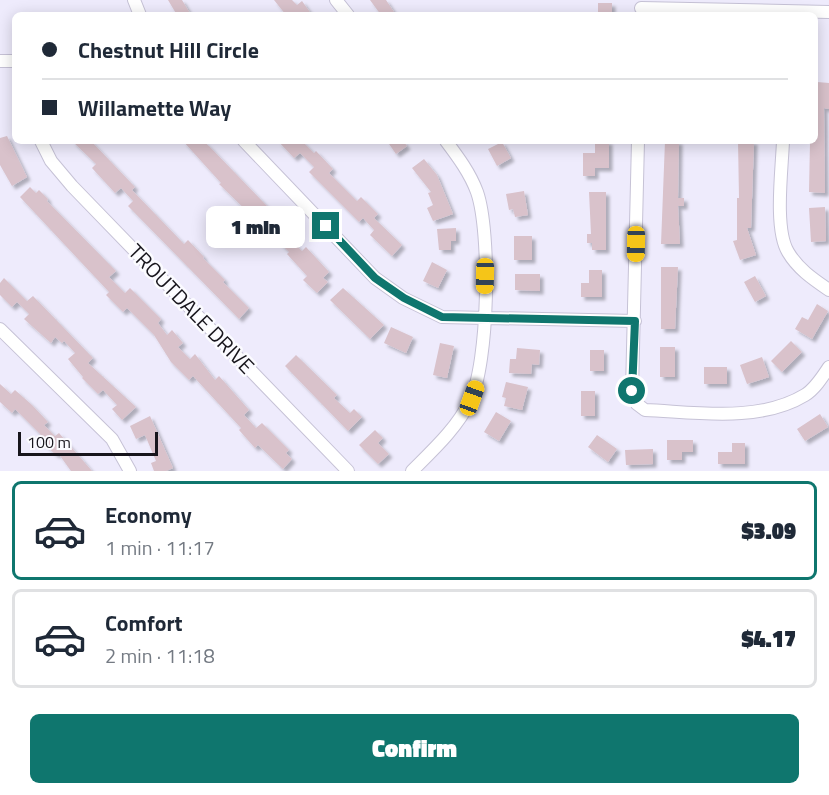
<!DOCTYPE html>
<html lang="en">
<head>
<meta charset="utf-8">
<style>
	:root { --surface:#fff; --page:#f6f6f7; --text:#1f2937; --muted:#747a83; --line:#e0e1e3; --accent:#0f766e }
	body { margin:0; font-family:"Titillium Web",sans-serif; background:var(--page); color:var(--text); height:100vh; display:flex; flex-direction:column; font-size:22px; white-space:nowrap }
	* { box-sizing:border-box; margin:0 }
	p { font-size:20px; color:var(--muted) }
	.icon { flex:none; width:33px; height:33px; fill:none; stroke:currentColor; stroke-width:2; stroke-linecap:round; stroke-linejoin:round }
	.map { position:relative; height:471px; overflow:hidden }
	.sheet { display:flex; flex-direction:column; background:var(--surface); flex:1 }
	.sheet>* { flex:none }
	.hud { position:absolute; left:12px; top:12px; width:806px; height:132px; border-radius:9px; box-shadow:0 3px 15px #0003; display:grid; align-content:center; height:132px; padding:0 30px; background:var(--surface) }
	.scale { position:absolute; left:18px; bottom:15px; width:140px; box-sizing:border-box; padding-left:6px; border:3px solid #17151c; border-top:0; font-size:16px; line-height:21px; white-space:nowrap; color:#17151c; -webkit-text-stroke:4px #fbfbff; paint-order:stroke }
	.end { position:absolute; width:27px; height:27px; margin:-14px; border:8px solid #0f766e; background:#fff; box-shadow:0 0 0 3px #fff }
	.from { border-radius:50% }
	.bubble { position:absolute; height:42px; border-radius:9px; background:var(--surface); box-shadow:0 3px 15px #0003; font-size:20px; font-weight:800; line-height:42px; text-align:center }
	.car { position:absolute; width:18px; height:36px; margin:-18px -9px; border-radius:8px; box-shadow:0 0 4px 2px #0007; background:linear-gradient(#f5c518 24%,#345 0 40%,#f5c518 0 76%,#345 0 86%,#f5c518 0) }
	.hud b { display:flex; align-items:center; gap:21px; height:57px; font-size:22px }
	.hud b+b { border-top:2px solid var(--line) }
	.hud i { width:15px; height:15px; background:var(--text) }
	ul { padding:10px 0 0; list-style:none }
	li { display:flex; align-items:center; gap:18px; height:99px; margin:0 12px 9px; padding:0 18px; border:3px solid var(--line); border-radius:9px }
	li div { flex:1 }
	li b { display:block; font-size:22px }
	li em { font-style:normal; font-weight:800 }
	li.selected { border-color:var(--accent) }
	li>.icon { width:54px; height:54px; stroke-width:1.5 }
	.action { display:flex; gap:12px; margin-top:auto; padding:12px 30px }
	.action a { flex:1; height:69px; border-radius:9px; background:var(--accent); color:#fff; font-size:24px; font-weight:800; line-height:69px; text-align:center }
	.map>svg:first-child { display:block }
</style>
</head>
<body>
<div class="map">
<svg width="829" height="471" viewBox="0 0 829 471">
	<defs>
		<filter id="shadow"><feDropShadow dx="3.5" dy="3.5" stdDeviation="1.5" flood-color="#0004"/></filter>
	</defs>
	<rect width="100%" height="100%" fill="#eeebfc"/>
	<!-- building -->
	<path fill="#d9c2cb" filter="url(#shadow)" d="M168,0H182L191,15H177Z
		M274,0H292L297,5L302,1L312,15H286Z
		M370,0H386L396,15H381Z
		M598,3H612V15H598Z
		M817,82L829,83V109L824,108L825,193L809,192L810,141H814Z
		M7,136L27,177L12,186L0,165V138Z
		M72,141H91L135,187L132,190L184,244L188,240L204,257L203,258L225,280L223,282L249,308L239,319L128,206L133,201L121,188L115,193L92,168L96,164Z
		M183,141H203L209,146L294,234L290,239L302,251L306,247L329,272L323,278L328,282L317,293L303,280L307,276L287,254L289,252L219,184L221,183Z
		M278,141H302L314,153L316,151L333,169L329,173L357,201L361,197L378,214L374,218L402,245L392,256L370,235L374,230L363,218L359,222L309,172L314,167L300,153L294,158Z
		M387,141H403L407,146L396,154Z
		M595,141H609V168H595V176H583V153H595Z
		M665,141H679L678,198H684V206H678L680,244H661Z
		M738,141H754L751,228H747L756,255L740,260L733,241L737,240V198H739Z
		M502,142L511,158L497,166L488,149Z
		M424,159L437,175L453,214L433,221L427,208L433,205L428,193L431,192L412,168Z
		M30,187L36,193L39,190L48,199L47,201L116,271L109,277L125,293L130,288L161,319L158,323L167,335L172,330L183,343L178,347L190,359L195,354L215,380L219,376L249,410L244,415L256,428L262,423L289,450L286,453L292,459L283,469L258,445L255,448L239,430L241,428L193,376L189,380L171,362L154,335L127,308L123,312L106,295L109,292L20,197Z
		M524,191L528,215L515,217L513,209L509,210L506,194Z
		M589,192H606V250H592V243H587V234H591Z
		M825,207L826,241L811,242L809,208Z
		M456,228V241H451V250H439L437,229Z
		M514,236H532V260H514Z
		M432,262L447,270L438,288L423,281Z
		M661,267H678L675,329H661Z
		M589,270H602V297H581V283H589Z
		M515,274H540V291L515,290Z
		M755,276L766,296L755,302L744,282Z
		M4,278L27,301L33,296L93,358L88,363L136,407L122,420L112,409L117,405L103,390L98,394L82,378L83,377L68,359L75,353L64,341L62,343L55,337L51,343L24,319L29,314L17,302L12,307L0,295V283Z
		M343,288L384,325L370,339L330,300Z
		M817,304L828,311L812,339L795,329L802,317L808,320Z
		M391,327L413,337L406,353L384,343Z
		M791,341L802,352L782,372L771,361Z
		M440,343L454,346L447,378L433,375Z
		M660,347H675V377H660Z
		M517,348L540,350L539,365L532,364L531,374L509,373L510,359H516Z
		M590,350H604V371H590Z
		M296,355L337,395L334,398L350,413L354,409L362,417L348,431L285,366Z
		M762,357L769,377L747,384L740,365Z
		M704,367H727V384H704Z
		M506,382L528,387L522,410L504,406L506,398L502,397Z
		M0,384L11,394L15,390L32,405L48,422L44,425L55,436L59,433L92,471H71L58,453L56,455L41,441L44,438L15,409L12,413L0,402Z
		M581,391H595V416H581Z
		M496,412L511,421L499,441L484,432Z
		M820,414L828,427L805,441L797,429Z
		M150,416L173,468L166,471H154L151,463L156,461L145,435L136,439L130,426Z
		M375,430L383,438L378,443L389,454L378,464L359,445Z
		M597,435L617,449L608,462L588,447Z
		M667,440H693V452H682V460H667Z
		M732,443H745V464H718V452H732Z
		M653,449V464L626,465L625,450Z"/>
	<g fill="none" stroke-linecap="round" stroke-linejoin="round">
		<defs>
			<path id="street" d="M134,0L140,15
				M336,0L348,15
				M641,8L829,12
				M0,61H15
				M41,141L51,161L72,186L348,471
				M244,141L375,278L403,298L442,317L635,321
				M638,141L632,391L637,404L645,410C695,412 759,423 805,395C815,389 823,376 829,367
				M783,141C782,169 774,229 788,252C798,269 813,279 829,290
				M0,329L112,439L130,471
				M412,471C433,450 457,428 470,401C489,363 491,232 477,192C470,173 458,157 446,141"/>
		</defs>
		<!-- street casing -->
		<use href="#street" stroke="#c6c2d6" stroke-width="14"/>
		<!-- street -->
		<use href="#street" stroke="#fff" stroke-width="12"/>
	</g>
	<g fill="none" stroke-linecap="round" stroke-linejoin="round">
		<!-- route -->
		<path stroke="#0f766e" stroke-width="8" d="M326,226L375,278L404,298L442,317L635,321L632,391"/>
	</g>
	<g text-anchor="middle" stroke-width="5" stroke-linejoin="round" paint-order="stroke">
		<!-- street labels -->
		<g font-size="21" fill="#17151c" stroke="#fbfbff">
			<text transform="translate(191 309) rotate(46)" y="7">TROUTDALE DRIVE</text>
		</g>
	</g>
</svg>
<div class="scale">100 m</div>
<i class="end from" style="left:632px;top:391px"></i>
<i class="end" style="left:326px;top:226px"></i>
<div class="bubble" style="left:206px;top:206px;width:99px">1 min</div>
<i class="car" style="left:636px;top:244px;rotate:181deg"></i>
<i class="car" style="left:485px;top:276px;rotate:181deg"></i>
<i class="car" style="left:472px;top:398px;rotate:20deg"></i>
<div class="hud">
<b><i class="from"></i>Chestnut Hill Circle</b>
<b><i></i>Willamette Way</b>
</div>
</div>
<section class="sheet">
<ul>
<li class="selected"><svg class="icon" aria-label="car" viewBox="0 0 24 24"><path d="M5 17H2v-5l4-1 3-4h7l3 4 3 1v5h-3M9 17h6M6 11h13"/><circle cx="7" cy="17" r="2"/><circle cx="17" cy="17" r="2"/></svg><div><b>Economy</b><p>1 min · 11:17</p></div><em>$3.09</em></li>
<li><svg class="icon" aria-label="car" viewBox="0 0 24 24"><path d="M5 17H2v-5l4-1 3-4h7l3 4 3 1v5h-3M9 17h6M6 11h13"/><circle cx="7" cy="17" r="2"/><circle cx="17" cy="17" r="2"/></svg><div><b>Comfort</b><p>2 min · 11:18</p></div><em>$4.17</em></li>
</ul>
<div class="action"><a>Confirm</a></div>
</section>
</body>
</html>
